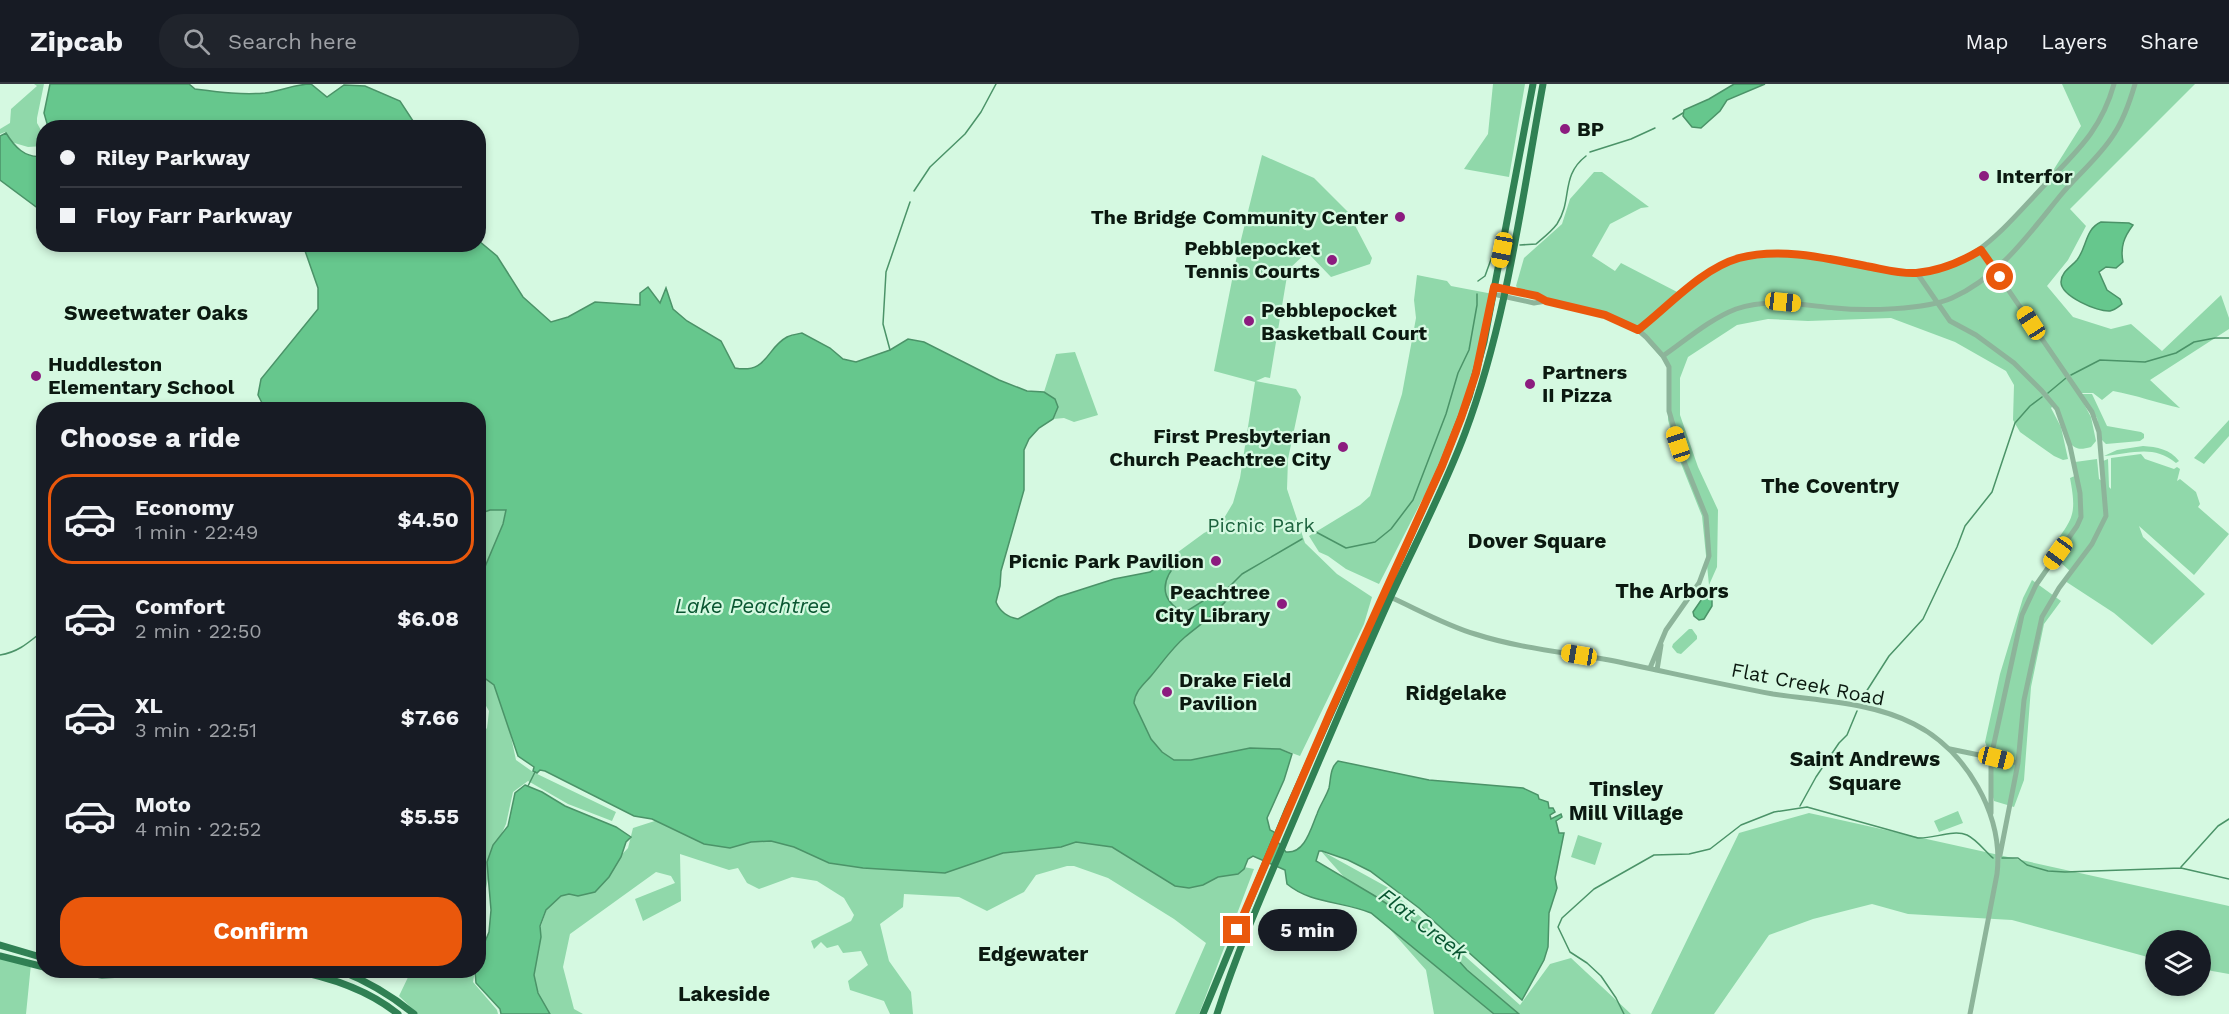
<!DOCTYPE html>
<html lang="en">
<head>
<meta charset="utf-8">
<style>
	:root { --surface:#171b24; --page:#20242c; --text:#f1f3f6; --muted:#9ea1a6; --line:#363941; --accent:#ea580c }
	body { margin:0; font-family:"Work Sans",sans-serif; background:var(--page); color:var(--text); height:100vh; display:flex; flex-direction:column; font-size:22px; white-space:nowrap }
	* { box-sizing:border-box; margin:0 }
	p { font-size:20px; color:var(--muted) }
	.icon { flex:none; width:33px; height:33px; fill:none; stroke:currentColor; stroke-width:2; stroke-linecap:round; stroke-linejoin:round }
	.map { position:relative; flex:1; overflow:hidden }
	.drawer { position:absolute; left:36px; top:318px; width:450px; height:576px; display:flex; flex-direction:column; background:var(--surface); border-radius:24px; box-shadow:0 3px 9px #0003 }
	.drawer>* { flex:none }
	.guide { position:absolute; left:36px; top:36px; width:450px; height:132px; border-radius:24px; box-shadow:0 3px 9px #0003; display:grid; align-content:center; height:132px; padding:0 24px; background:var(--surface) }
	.fabs { position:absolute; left:2145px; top:846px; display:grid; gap:12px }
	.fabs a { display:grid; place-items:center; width:66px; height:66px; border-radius:50%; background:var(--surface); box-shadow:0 3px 9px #0003; font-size:30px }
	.end { position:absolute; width:27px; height:27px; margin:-14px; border:8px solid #ea580c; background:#fff; box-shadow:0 0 0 3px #fff }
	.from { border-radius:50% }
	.bubble { position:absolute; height:42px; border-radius:21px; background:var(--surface); box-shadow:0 3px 9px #0003; font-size:20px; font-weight:700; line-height:42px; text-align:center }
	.car { position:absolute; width:18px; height:36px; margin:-18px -9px; border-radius:8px; box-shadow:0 0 4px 2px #0007; background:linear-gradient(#f5c518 24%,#345 0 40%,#f5c518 0 76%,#345 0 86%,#f5c518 0) }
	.guide b { display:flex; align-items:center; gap:21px; height:57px; font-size:22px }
	.guide b+b { border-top:2px solid var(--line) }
	.guide i { width:15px; height:15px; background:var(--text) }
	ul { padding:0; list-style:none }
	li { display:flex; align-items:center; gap:18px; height:90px; margin:0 12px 9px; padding:0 12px; border:3px solid transparent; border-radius:24px }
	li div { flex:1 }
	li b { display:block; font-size:22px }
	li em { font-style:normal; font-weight:700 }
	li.active { border-color:var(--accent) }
	li>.icon { width:54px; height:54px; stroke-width:1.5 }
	h2 { padding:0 24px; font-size:27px; line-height:72px }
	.primary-button { display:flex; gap:12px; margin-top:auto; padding:12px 24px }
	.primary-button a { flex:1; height:69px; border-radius:24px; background:var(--accent); color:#fff; font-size:24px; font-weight:700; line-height:69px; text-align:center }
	header { display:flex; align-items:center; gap:36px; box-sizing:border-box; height:84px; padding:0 30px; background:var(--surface); border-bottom:2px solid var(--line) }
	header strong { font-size:28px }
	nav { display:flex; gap:33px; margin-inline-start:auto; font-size:21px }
	.search { width:420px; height:54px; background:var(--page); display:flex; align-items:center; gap:15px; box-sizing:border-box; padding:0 21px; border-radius:24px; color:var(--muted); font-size:22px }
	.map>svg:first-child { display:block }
</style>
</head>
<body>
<header>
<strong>Zipcab</strong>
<div class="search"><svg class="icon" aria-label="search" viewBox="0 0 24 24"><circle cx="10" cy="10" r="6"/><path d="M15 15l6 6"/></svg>Search here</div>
<nav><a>Map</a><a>Layers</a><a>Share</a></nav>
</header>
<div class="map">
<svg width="2229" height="930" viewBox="0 0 2229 930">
	<rect width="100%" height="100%" fill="#d5f9e1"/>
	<!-- green -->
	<path fill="#90d8aa" d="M34,0H44L37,34V39L43,50V62L28,63L11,58L5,48L0,50V45L10,39L11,25L37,2Z
		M1493,0H1525L1509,93L1464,85L1488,50Z
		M2062,0H2195L2070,125L2086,142L2068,176L2047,202L2073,233L2111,245L2131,240L2162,267L2221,211L2229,234V245L2150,296L2180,324C2157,319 2136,311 2113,307L2102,316L2093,309H2078L2091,333L2096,357L2091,363C2082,365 2077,367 2070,359L2055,320L2051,324L2061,343L2068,375L2063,376L2054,372L2020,348L2013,336L2014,301L2006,287L1955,258L1891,234L1808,237L1768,235L1737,241L1688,273L1680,294V331L1698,383L1718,426L1717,483L1709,501L1702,432L1680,377L1668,336L1669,283L1638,246L1621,237L1521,208L1516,202L1524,174L1562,140L1570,115L1594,88H1602L1649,123L1641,124L1610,140L1592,172L1615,187L1621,179L1681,210L1724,179L1745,173L1774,170L1838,176L1917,189L1941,184L1981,166L2044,101L2081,42Z
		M1262,71L1314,94L1348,128L1372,174L1370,180L1331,193L1307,168L1288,186L1270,294L1265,293L1256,297L1296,305L1301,313L1288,375L1287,405L1305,459L1337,490L1372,513L1364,540L1300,672L1281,665L1250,664L1191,676H1174L1162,668L1151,655L1134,619C1135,602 1171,567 1184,554V529C1158,515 1161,495 1180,476L1174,471L1204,449L1220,441L1233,419L1240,394L1255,298L1214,287L1236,176Z
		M1417,191L1447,197L1451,202L1493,210L1474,289L1437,393L1422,416L1379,500L1346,485L1328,472L1319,468L1309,452L1360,421L1370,412L1402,310L1416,234L1414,216Z
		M1075,268L1098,331L1074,338L1064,334L1053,335C1063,318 1055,318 1044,308L1056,270Z
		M2081,310H2092L2107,342L2141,348L2144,350V354L2140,357L2106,360L2101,355L2097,334Z
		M2229,336V352L2204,380L2194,374Z
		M2143,362C2157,363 2170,365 2179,377L2176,379C2153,360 2131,370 2104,372L2117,366Z
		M2141,370L2145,375L2174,385L2177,383L2180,385L2177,397L2180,395L2196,408L2200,420L2198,423L2229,450L2194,491L2139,442L2143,453L2205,510L2152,561L2114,529L2065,497L2071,488L2049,468C2071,435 2078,435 2070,394L2077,391L2075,378L2097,375L2099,395L2105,399L2103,377L2108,375L2109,403L2111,405V374Z
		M506,425L503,440L479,497V430L490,426Z
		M2032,496L2061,517L2044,540L2031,603L2024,696L2014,723L1994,717L1991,705V673L1985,658L2000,590L2023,514Z
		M1689,545H1692L1697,552V555L1681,570L1677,569L1672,563L1673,560Z
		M488,588L504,620L516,676L533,688L616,728L612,737L568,720L528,697L513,708L506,740L494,767L485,809L486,834L479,863L478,734L483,723L479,705L478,654L487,644L489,627L479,610L478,595Z
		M1958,727L1963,739L1939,748L1934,737Z
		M1809,729L2229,822V890L2201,885L2200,856H2156L2155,875L2012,836L1908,830L1872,820L1813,835L1769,851L1714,930H1651L1739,749Z
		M664,734L1083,751L1254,785L1199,930H1175L1206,859L1174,835L1108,794L1074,782H1067L1036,791L1024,808L987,827L959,813L904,810L903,823L880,840L889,877L911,908L913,930H890L884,917L850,906L848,897L868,881L861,867L843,869L838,861L827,864L821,858L814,865L811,857L851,837L854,831L844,814L817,797L792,793L759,805L747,799L738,784L729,786L680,770L681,817L643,837L635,815L675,799L671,792L656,788L570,850L563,883L574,925L583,930H543L522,896L550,816L596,798L628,764L633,744Z
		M1578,751L1602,759L1595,781L1571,773Z
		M1320,766L1387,803L1520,921L1550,880L1571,874L1631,930H1434L1426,886Z
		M0,872L31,880L26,930H0Z
		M411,887H475L473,898L497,926L498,930H418L399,912Z"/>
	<!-- water -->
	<path fill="#66c78d" stroke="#4b9368" stroke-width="1.5" d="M50,0H189L195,5C219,8 242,11 265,9C281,7 295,0 311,0L327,13L344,1L365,2L400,17L417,43H48L44,29Z
		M1734,0H1765L1727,16L1720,27L1701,44L1692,43L1683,32L1684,26L1709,15Z
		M6,49C14,62 25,75 43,72V128L0,96V52Z
		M2101,138L2129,139L2133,141C2124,153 2120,163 2123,178L2116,184L2106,183L2099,188L2107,206L2120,215L2122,220C2118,223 2115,226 2110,227C2097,228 2061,212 2061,198C2061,188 2072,182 2077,176C2087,163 2085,145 2101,138Z
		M479,157L497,172L523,213L551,238L568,233L595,218L640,221V209L648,203L660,219L666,204L673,225L687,237L721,257L735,284C768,290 766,264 787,253C791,251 797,250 802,249L830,264L843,275L856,278L890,266L908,255L924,258L999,296L1027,307L1044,308L1055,315L1058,323L1053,335L1039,344L1029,355L1024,366V406L1001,487L1000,502L996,518C1000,528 1007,533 1018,535L1058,513L1114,495L1150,488L1175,471L1180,476C1161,495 1158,515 1184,529L1222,505L1232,506V509C1219,528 1202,539 1185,553C1172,564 1162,579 1151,592C1144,600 1135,607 1134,619L1151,655L1162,668L1174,676H1191L1250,664L1280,665L1292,670L1284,696L1267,734L1270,746L1274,748L1277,757L1286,768C1305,770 1311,744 1317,730C1320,721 1326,713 1329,704C1331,694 1330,684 1338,677L1429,696L1523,704L1538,711L1539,715L1548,718L1549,724H1553L1555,728L1550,731L1551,735L1561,730L1562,733L1556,737L1559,749H1564L1555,794L1557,804L1549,829L1548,863L1544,876L1522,916L1419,824L1370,787L1348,776L1322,767H1319L1316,777L1375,812L1422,843L1447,864L1467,886L1519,930H1494L1371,829C1342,817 1311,820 1287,800L1285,786L1253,772L1248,775L1244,785L1238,790L1218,793L1203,801L1189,804L1175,802L1112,763L1076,758L1061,763L1003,769L945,789L863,784L829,779L794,763L771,757L751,758L730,764L704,760L652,735L634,732L545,687L540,686L537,689L533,687L534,683L518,672L494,601L479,590V497L503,440L506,426H490L479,430L478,326L265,325L258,311L261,295L318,225V204L303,161L478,160Z
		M1706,509L1712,512V522L1704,535L1699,536L1694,532L1693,528Z
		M525,701L542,708L565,722L616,743L631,753L626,758L621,773L609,793L595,808L578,812L569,810L561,812L546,826L540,842L541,853L534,891L538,909L550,930H501L500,925L476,899L475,887L478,886L479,872L489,848L491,826L487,778L493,761L508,742L515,709Z"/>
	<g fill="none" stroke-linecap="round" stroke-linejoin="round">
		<!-- stream -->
		<path stroke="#4b9368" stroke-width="1.5" d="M1673,35L1683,29
			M1590,68L1631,55L1655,44
			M914,107L930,83L965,50L981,28L996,0
			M1520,161L1536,160C1543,154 1551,148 1557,140C1573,116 1560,92 1586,72
			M1478,197L1485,192L1494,167
			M890,266L883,240L886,188L910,118
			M2071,291L2100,276L2145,278L2176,269L2194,258L2215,254H2229
			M2048,309L2066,294
			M1316,448L1346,464L1375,458L1391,445L1413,416L1446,330L1458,289L1469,266L1477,221V210
			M1227,505L1242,490L1302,455
			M0,571C19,568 29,558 44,546
			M1866,608L1889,572L1923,535L1957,463L1965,442L1992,408L2015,339L2030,322L2042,313
			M528,702L535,688
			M1800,722L1816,693L1839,659L1847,651L1857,627
			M2002,774H2018L2027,781L2048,787L2065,788L2181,784L2229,795
			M2181,783L2218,742L2229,735
			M1624,930L1616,914L1601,892L1587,879L1570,868L1558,843L1562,834L1594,805L1654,771L1689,770L1710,765L1741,741L1774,728L1807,723L1918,754C1933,755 1953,745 1967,751C1976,755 1986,768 1993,774"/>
		<!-- minor -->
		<path stroke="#8db49a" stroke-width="5" d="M1981,166L2092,328L2099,348L2106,432L2092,460L2059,504L2042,533L2024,616L2018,679L2000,771
			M1917,189L1950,237L1976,251L2014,279L2042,307L2057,325L2070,362L2080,409L2081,433L2077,442L2036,501L2022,531L1991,673V729
			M1494,203L1537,212L1546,217L1605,231L1621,237L1638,246L1646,253L1663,272L1669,283V327L1683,375L1706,432L1709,472L1699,499L1666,546L1650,584
			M1493,210L1534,219L1546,217
			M1638,246C1670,221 1702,183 1742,173C1767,167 1793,170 1819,174C1849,178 1879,188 1909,189C1967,191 2003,145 2039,107C2073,70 2100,50 2114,0
			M1663,272C1686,256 1710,235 1736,225C1768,214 1802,221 1835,224C1865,227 1925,226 1952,214C1999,193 2029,150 2060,112C2077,91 2100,73 2114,50C2124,35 2130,17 2135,0
			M1388,512C1417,525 1445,541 1475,550C1518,564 1564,568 1609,576C1663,587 1718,600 1773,610C1819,617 1872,618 1914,640C1966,666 2004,731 1997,790L1970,930
			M1657,586L1661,561
			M1950,665L2018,679"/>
		<!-- major -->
		<path stroke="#308154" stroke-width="7" d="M0,861L44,874
			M0,872L44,883
			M63,886L102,891L226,886
			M291,886C330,893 367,905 398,930
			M339,886C367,897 391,911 414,930
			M1203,930L1287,727L1442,382L1469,313L1484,258L1533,0
			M1217,930C1239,862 1268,797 1296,731C1327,658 1358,585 1391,512C1416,458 1444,405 1465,349C1506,240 1522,115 1543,0"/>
	</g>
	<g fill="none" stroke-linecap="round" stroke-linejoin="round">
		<!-- route -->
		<path stroke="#ea580c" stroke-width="8" d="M1237,846L1330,629L1442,382L1461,334L1476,289L1494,203L1537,212L1546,217L1605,231L1638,246C1669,222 1701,185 1739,174C1779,163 1826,174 1866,182C1883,185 1900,190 1916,189C1940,187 1961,178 1981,166L2000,193"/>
	</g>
	<!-- markers -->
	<g fill="#8c1c7f" stroke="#d5f9e1" stroke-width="2">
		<circle cx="1565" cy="45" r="6"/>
		<circle cx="1984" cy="92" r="6"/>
		<circle cx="1400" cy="133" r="6"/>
		<circle cx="1332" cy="176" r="6"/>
		<circle cx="1249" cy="237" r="6"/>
		<circle cx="36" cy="292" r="6"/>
		<circle cx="1530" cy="300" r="6"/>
		<circle cx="1343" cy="363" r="6"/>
		<circle cx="1216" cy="477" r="6"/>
		<circle cx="1282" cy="520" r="6"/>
		<circle cx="1167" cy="608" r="6"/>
	</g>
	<g text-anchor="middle" stroke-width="4.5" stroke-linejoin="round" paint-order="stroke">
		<!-- poi labels -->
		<g font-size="20" font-weight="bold" fill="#0b1910" stroke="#d5f9e1" text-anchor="start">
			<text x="1577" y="52">BP</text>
			<text x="1996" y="99">Interfor</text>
			<text x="1388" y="140" text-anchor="end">The Bridge Community Center</text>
			<text x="1320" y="171" text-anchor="end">Pebblepocket<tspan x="1320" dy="23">Tennis Courts</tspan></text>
			<text x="1261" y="233">Pebblepocket<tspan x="1261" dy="23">Basketball Court</tspan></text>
			<text x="48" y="287">Huddleston<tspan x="48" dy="23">Elementary School</tspan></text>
			<text x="1542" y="295">Partners<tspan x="1542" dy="23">II Pizza</tspan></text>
			<text x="1331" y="359" text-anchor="end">First Presbyterian<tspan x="1331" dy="23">Church Peachtree City</tspan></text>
			<text x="1204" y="484" text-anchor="end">Picnic Park Pavilion</text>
			<text x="1270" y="515" text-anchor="end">Peachtree<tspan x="1270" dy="23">City Library</tspan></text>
			<text x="1179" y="603">Drake Field<tspan x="1179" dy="23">Pavilion</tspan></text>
		</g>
		<!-- park labels -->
		<g font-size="20" fill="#1c623d" stroke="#d5f9e1">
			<text x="1261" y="448">Picnic Park</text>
		</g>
		<!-- street labels -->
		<g font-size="20" fill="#0b1910" stroke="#d5f9e1">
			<text transform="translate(1808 600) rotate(11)" y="7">Flat Creek Road</text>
		</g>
		<!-- neighbourhood labels -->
		<g font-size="21" font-weight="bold" fill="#0b1910" stroke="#d5f9e1">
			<text x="156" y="236">Sweetwater Oaks</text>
			<text x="1830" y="409">The Coventry</text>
			<text x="1537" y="464">Dover Square</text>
			<text x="1672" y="514">The Arbors</text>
			<text x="1456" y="616">Ridgelake</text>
			<text x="1865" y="682">Saint Andrews<tspan x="1865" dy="24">Square</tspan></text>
			<text x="1626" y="712">Tinsley<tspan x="1626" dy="24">Mill Village</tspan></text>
			<text x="1033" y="877">Edgewater</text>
			<text x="724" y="917">Lakeside</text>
		</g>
		<!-- water labels -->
		<g font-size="21" font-style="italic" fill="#095631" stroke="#d5f9e1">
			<text x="753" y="529">Lake Peachtree</text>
			<text transform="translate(1423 840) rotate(37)" y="7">Flat Creek</text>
		</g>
	</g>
</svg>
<div class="fabs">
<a><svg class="icon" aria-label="layers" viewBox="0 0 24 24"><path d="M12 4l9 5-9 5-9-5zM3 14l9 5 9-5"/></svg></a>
</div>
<i class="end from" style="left:2000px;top:193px"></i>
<i class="end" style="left:1237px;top:846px"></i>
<div class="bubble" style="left:1258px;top:825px;width:99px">5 min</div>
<i class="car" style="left:1502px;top:166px;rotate:191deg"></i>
<i class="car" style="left:1783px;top:218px;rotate:96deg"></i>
<i class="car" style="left:2031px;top:239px;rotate:327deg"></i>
<i class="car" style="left:1678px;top:360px;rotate:342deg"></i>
<i class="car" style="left:2058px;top:469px;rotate:216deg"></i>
<i class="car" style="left:1579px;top:571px;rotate:280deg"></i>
<i class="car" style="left:1996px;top:674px;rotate:104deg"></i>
<div class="guide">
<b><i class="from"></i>Riley Parkway</b>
<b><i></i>Floy Farr Parkway</b>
</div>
<section class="drawer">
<h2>Choose a ride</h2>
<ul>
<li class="active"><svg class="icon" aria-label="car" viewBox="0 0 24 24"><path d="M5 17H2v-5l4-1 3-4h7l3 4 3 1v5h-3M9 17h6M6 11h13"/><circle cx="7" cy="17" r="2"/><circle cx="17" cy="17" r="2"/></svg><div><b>Economy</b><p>1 min · 22:49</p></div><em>$4.50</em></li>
<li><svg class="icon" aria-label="car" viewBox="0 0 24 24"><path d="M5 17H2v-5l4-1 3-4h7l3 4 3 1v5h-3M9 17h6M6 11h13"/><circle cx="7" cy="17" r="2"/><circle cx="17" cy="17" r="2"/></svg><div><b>Comfort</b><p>2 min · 22:50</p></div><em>$6.08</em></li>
<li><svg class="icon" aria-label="car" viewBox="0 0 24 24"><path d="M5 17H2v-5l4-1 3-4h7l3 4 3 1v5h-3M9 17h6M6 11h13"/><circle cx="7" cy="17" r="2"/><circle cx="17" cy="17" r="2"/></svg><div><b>XL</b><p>3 min · 22:51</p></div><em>$7.66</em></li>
<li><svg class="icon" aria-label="car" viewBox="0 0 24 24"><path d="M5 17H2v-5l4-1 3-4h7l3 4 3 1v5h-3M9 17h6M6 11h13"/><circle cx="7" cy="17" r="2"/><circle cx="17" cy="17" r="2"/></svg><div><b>Moto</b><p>4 min · 22:52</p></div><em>$5.55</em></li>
</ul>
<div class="primary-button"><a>Confirm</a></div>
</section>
</div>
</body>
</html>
